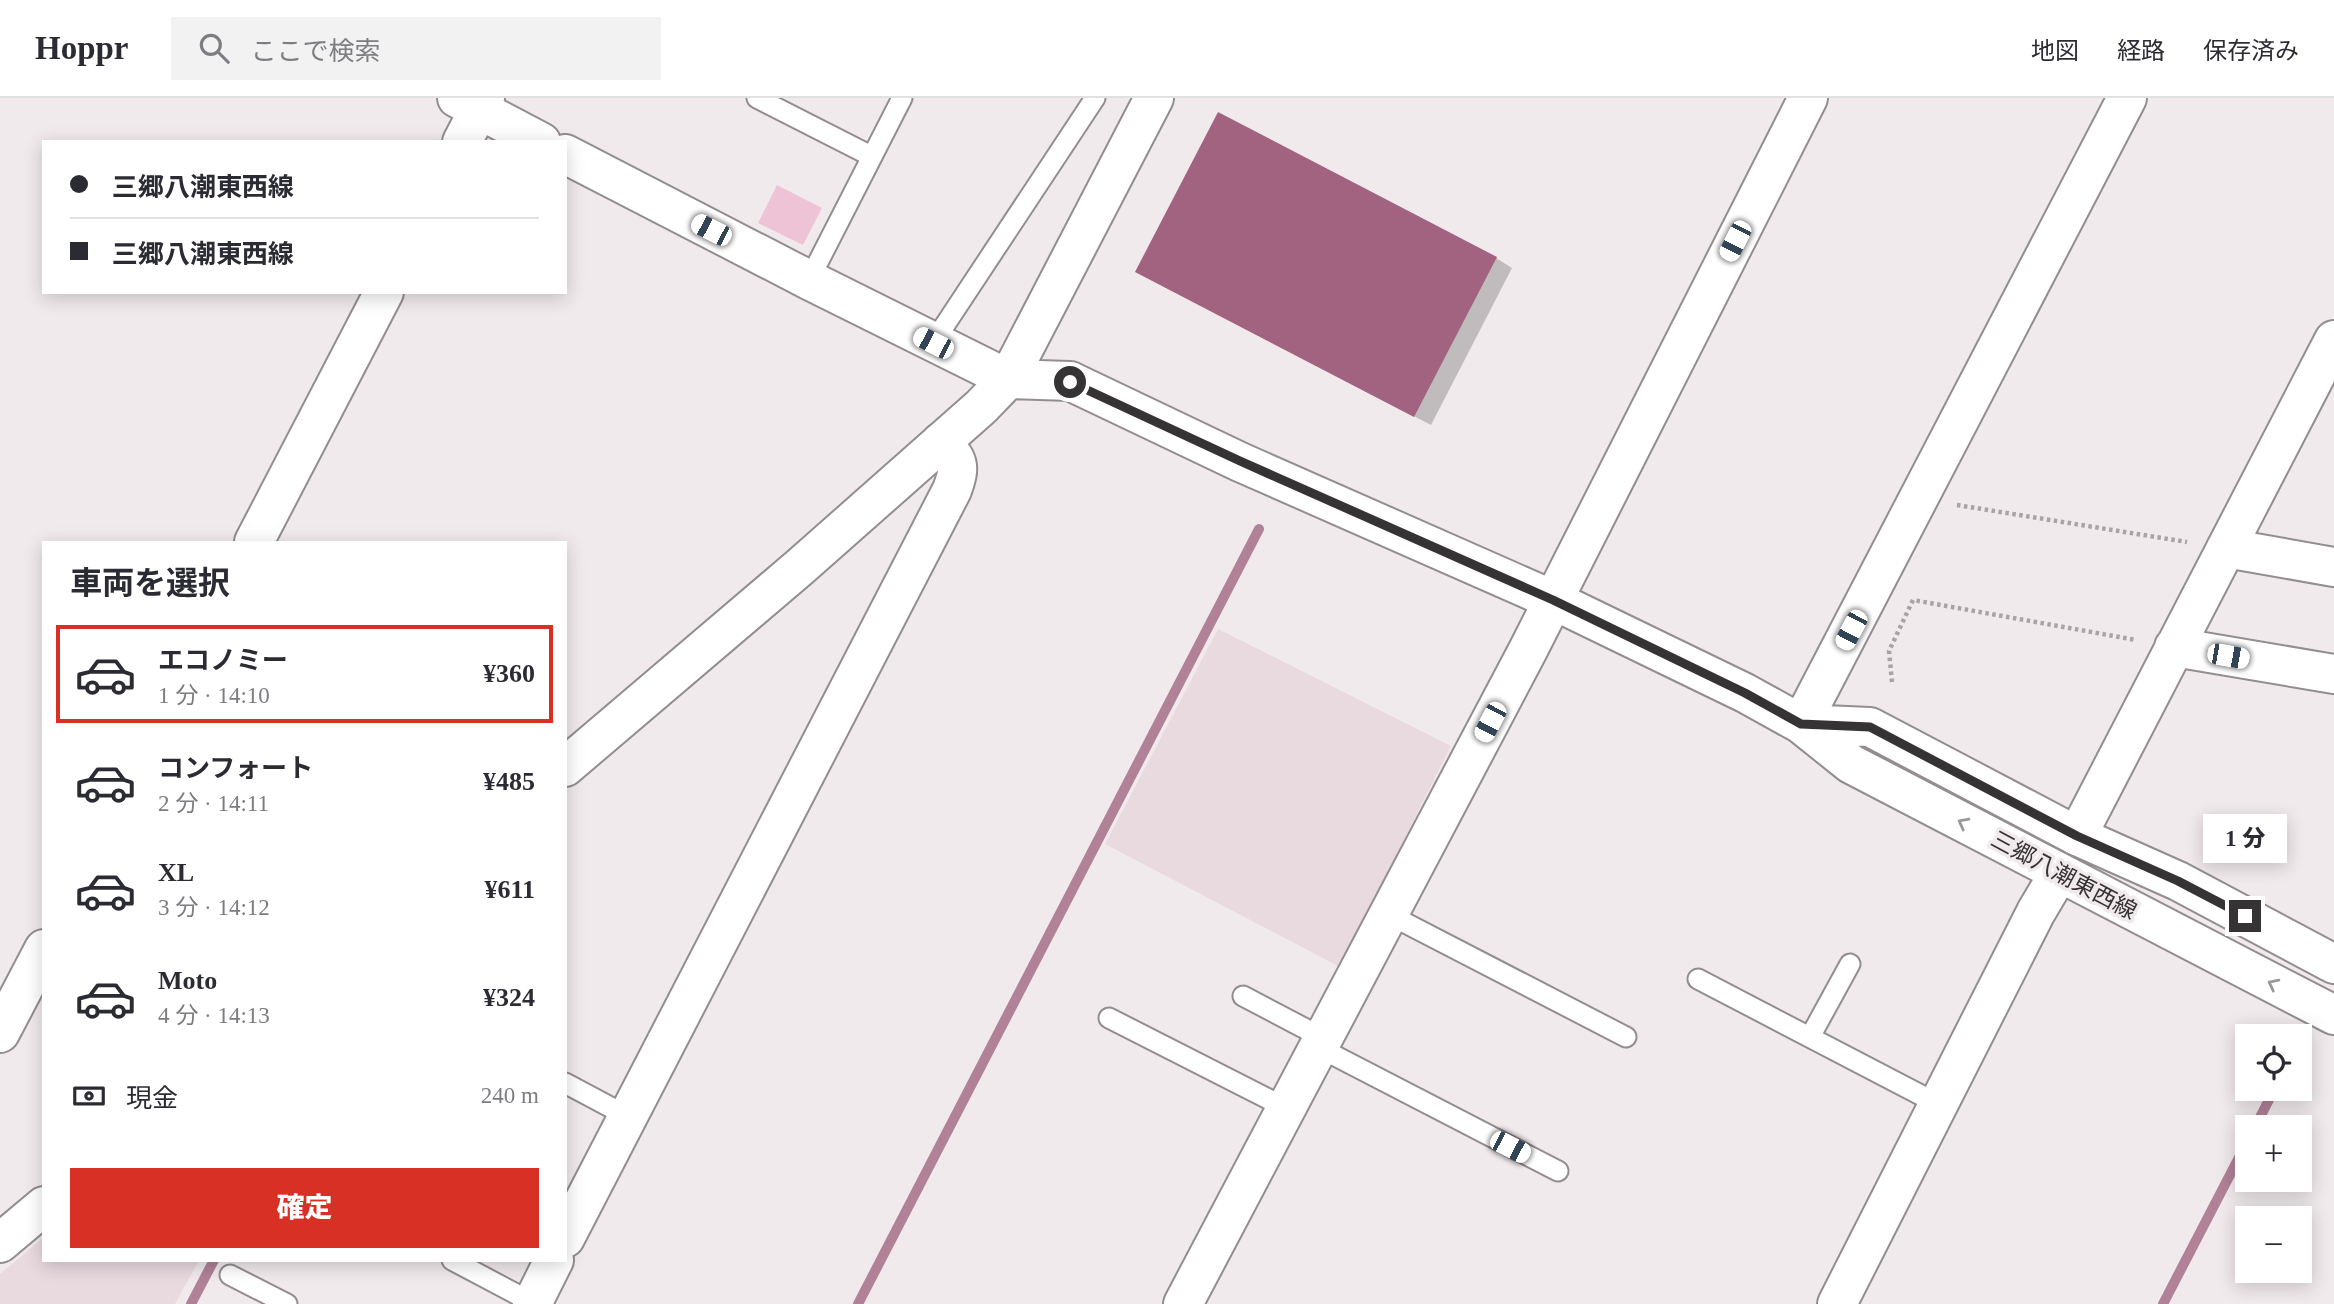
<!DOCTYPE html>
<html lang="ja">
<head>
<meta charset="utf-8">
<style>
	:root { --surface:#fff; --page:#f2f2f3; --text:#2b2b33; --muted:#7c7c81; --line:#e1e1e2; --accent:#d93025 }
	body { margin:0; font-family:"Times New Roman","Noto Sans JP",serif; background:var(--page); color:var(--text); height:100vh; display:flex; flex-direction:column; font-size:26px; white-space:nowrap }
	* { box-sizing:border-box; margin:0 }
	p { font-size:23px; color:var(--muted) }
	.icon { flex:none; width:38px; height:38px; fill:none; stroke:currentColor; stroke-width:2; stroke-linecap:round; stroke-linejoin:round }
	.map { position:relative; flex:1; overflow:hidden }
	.drawer { position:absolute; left:42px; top:443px; width:525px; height:721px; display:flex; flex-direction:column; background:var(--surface); border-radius:0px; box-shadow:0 4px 18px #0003 }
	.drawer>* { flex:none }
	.hud { position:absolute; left:42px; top:42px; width:525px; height:154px; border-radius:0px; box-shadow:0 4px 18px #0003; display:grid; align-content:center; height:154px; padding:0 28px; background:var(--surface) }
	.controls { position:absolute; left:2235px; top:926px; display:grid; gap:14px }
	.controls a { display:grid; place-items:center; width:77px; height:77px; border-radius:0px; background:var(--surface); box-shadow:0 4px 18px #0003; font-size:35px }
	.end { position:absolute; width:32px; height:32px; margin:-16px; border:9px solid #363334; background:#fff; box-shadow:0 0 0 4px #fff }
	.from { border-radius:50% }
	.bubble { position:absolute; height:49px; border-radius:0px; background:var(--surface); box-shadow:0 4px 18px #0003; font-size:23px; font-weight:800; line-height:49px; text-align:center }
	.car { position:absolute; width:21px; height:42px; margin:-21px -10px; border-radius:9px; box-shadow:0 0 5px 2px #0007; background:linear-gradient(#fff 24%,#345 0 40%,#fff 0 76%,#345 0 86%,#fff 0) }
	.hud b { display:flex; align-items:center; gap:24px; height:66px; font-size:26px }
	.hud b+b { border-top:2px solid var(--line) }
	.hud i { width:18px; height:18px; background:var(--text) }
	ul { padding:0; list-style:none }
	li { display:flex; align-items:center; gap:21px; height:98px; margin:0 14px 10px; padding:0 14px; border:4px solid transparent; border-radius:0px }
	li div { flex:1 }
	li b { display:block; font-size:26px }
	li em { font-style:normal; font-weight:800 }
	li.selected { border-color:var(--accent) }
	li>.icon { width:63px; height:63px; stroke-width:1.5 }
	h2 { padding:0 28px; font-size:32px; line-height:84px }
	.pay { display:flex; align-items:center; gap:18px; height:77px; padding:0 28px; font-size:26px }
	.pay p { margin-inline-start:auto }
	.action { display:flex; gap:14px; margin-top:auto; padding:14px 28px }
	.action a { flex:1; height:80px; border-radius:0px; background:var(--accent); color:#fff; font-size:28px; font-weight:800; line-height:80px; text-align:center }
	header { display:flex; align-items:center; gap:42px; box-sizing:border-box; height:98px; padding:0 35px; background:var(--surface); border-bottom:2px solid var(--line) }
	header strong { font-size:33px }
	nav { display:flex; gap:38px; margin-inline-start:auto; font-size:24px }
	.search { width:490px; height:63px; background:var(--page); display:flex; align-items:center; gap:18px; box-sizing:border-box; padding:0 24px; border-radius:0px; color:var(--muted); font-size:26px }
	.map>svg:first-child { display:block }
</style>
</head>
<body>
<header>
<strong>Hoppr</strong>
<div class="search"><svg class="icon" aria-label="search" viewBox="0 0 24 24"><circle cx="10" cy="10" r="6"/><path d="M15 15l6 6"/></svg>ここで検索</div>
<nav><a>地図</a><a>経路</a><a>保存済み</a></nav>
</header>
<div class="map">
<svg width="2334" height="1206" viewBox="0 0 2334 1206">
	<rect width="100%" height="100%" fill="#f1eaed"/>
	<!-- built -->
	<path fill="#e9dae0" d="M1218,531L1451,648L1340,869L1105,746Z
		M44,1139V1162H199L175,1206H0V1176Z"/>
	<!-- green -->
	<path fill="#eec3d6" d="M777,87L822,110L803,147L758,125Z"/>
	<!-- shadow -->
	<path fill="#0003" d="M1496,160L1512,170L1431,327L1154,183Z"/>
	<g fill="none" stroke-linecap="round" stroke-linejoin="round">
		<!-- stream -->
		<path stroke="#b18197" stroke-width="10" d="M2255,1029L2275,990
			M191,1206L214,1162
			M858,1206L1259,431
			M2163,1206L2247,1044"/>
	</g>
	<!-- building -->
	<path fill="#a16380" d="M1218,14L1497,159L1414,319L1135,174Z"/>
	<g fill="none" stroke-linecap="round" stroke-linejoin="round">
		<defs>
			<path id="service" d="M757,0L871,58
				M809,182L902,0
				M933,245L1095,0
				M1388,816L1626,939
				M1698,881L1938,1006
				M1243,898L1323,940
				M1109,920L1286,1010
				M1810,939L1850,866
				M1318,949L1558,1073
				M565,985L627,1018
				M452,1162L533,1205
				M230,1177L287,1206"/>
			<path id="minor" d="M457,0L541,44
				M462,44L485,0
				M565,56L809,182L1008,281
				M254,444L384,194
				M2226,450L2334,469
				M2174,549L2334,576
				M2077,738L2334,242
				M0,935L44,851
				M565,1140L952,392C961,367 959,363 941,344
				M532,1206L554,1162
				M1183,1206L1528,552L1808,0
				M1837,1206L2036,814L2059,775"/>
			<path id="tertiary" d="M1008,281L1070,283L1240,364L1553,502L1745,595L1801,626L1851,666L2334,917
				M1801,626L2127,0
				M1801,626L1870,629L2077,738L2178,783L2334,866
				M565,669L800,469L981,309L1008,281L1154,0
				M0,1145L44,1108"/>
		</defs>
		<!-- service casing -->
		<use href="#service" stroke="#938d90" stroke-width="23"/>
		<!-- minor casing -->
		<use href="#minor" stroke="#938d90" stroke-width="42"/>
		<!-- tertiary casing -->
		<use href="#tertiary" stroke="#938d90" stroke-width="42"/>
		<!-- path -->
		<path stroke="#a8a3a5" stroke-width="4.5" stroke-dasharray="3.5 3.5" stroke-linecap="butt" d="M1957,407L2187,444
			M1892,584L1889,553L1913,502L2136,542"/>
		<!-- service -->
		<use href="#service" stroke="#fff" stroke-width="19"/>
		<!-- minor -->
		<use href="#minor" stroke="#fff" stroke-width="38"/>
		<!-- tertiary -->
		<use href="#tertiary" stroke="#fff" stroke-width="38"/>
	</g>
	<!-- one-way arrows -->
	<defs><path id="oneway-chevron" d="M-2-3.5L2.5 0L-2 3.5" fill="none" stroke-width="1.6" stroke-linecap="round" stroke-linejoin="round" transform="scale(1.75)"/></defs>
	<g stroke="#9a999a">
		<use href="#oneway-chevron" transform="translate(1963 725) rotate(-152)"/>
		<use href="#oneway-chevron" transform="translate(2273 886) rotate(-153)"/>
	</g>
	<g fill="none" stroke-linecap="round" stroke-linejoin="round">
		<!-- route -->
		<path stroke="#363334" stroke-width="9" d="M1070,284L1240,363L1553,502L1745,595L1801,626L1870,629L2077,738L2178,783L2245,818"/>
	</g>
	<g text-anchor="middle" stroke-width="7" stroke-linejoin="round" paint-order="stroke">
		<!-- street labels -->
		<g font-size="23" fill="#363334" stroke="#f1eaed">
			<text transform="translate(2064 777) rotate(28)" y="8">三郷八潮東西線</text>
		</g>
	</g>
</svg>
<div class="controls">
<a><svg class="icon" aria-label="locate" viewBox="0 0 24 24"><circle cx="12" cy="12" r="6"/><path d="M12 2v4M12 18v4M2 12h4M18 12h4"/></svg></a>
<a>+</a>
<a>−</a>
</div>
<i class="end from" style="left:1070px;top:284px"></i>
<i class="end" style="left:2245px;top:818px"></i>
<div class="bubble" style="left:2203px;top:716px;width:84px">1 分</div>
<i class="car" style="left:711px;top:132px;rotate:297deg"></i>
<i class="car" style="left:1735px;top:143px;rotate:207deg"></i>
<i class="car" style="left:933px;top:245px;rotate:297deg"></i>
<i class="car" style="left:1851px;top:532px;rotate:208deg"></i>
<i class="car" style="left:2228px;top:558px;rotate:100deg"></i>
<i class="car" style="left:1490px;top:624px;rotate:208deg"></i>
<i class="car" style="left:1510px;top:1049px;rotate:117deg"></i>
<div class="hud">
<b><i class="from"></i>三郷八潮東西線</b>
<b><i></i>三郷八潮東西線</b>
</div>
<section class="drawer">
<h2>車両を選択</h2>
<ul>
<li class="selected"><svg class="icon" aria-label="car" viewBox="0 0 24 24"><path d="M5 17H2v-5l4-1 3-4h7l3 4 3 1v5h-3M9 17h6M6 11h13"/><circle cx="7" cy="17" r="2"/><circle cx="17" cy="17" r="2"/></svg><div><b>エコノミー</b><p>1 分 · 14:10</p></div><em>¥360</em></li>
<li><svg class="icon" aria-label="car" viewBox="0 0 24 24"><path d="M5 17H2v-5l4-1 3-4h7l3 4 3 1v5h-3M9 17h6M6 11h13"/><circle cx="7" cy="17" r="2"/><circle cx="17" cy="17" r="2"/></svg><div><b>コンフォート</b><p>2 分 · 14:11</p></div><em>¥485</em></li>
<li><svg class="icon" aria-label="car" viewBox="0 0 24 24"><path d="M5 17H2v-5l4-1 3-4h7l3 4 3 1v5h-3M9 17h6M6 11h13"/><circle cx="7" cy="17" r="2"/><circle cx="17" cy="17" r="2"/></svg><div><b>XL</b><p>3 分 · 14:12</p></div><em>¥611</em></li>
<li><svg class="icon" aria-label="car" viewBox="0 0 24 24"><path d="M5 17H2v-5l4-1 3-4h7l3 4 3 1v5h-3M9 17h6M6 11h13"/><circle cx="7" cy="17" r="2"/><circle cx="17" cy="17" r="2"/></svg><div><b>Moto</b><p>4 分 · 14:13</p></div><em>¥324</em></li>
</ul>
<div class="pay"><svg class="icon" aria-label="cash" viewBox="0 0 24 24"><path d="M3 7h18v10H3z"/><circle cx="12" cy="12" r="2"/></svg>現金<p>240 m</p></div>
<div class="action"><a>確定</a></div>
</section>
</div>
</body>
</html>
